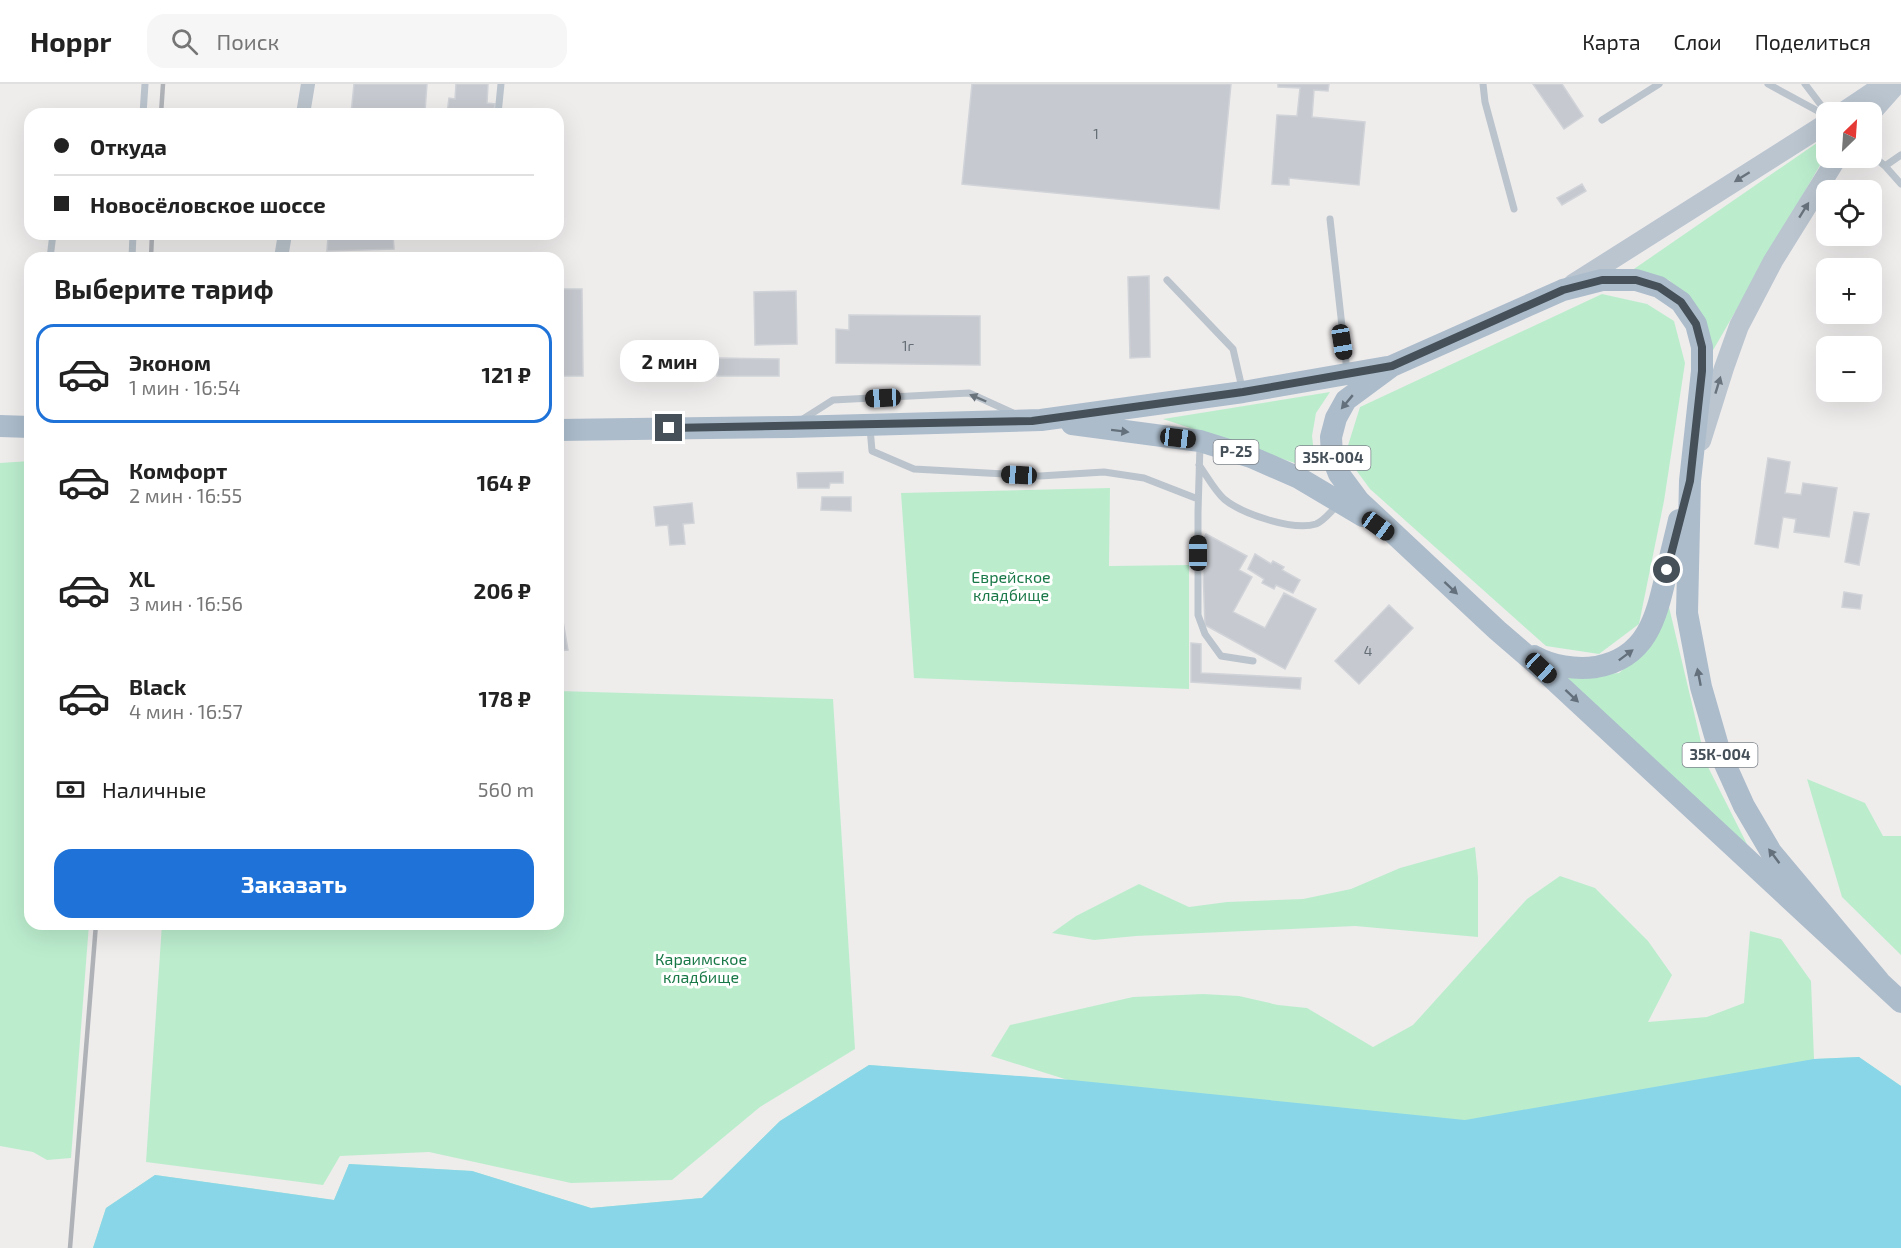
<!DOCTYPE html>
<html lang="ru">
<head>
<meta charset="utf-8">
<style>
	:root { --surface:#fff; --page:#f6f6f6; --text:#222; --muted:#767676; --line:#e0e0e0; --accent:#1e72d8 }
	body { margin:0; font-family:"Exo 2",sans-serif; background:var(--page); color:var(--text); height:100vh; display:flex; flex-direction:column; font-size:22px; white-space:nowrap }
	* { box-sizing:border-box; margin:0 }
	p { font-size:20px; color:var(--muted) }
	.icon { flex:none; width:33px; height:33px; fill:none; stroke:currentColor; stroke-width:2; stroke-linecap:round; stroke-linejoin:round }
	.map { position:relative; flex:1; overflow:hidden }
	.details { position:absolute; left:24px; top:168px; width:540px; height:678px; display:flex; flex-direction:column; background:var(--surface); border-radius:18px; box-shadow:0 6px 24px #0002 }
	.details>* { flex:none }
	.guide { position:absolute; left:24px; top:24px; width:540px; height:132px; border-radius:18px; box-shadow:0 6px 24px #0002; display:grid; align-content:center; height:132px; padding:0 30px; background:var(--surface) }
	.needle { width:39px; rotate:25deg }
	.tools { position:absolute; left:1816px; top:18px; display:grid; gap:12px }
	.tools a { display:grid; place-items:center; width:66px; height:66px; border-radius:12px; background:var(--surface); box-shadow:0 6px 24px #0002; font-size:30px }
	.end { position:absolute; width:27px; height:27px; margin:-14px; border:8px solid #455059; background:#fff; box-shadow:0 0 0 3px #fff }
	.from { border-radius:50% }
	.bubble { position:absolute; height:42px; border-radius:18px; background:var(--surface); box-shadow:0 6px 24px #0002; font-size:20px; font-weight:700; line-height:42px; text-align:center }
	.car { position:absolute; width:18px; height:36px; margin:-18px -9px; border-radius:8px; box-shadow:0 0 4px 2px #0007; background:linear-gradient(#222 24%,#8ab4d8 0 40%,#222 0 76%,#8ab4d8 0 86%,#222 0) }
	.guide b { display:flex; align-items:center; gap:21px; height:57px; font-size:22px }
	.guide b+b { border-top:2px solid var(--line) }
	.guide i { width:15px; height:15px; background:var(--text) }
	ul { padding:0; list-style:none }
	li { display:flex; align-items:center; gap:18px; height:99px; margin:0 12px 9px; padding:0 18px; border:3px solid transparent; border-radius:18px }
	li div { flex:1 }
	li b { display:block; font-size:22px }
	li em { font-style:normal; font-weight:700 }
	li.selected { border-color:var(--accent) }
	li>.icon { width:54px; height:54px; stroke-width:1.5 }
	h2 { padding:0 30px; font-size:27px; line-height:72px }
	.pay { display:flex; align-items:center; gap:15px; height:66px; padding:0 30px; font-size:22px }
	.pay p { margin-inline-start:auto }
	.primary-button { display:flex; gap:12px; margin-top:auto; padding:12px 30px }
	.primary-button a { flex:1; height:69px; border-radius:18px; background:var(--accent); color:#fff; font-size:24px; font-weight:700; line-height:69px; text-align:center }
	header { display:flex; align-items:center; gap:36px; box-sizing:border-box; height:84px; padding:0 30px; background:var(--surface); border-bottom:2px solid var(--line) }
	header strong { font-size:28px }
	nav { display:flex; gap:33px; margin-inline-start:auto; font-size:21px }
	.search { width:420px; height:54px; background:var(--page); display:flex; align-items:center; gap:15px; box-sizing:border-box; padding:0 21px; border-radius:18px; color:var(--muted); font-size:22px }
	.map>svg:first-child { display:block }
</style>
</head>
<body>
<header>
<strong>Hoppr</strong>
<div class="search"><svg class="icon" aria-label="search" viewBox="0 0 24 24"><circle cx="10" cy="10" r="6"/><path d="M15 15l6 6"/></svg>Поиск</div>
<nav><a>Карта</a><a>Слои</a><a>Поделиться</a></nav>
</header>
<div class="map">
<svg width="1901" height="1164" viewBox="0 0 1901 1164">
	<rect width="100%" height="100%" fill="#efecec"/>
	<!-- green -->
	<path fill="#bbedcd" d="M1827,52V69L1712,268L1699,227L1669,196L1631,187Z
		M1602,210L1647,220L1674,237L1685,279L1664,417L1639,540L1599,570L1546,562L1370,405L1345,371L1360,323Z
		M1330,308L1316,329L1312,352L1316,386L1163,335Z
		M30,377V840H89L71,1074L47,1076L33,1068L0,1062V379Z
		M1110,404L1109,482L1189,481V605L914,594L901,409Z
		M1669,523L1706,679L1754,774L1562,594L1619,589L1650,562Z
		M558,607L833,615L855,965L760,1023L672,1096L571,1099L429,1068L340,1072L323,1101L146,1078L162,840H558Z
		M1807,695L1865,719L1883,752H1901V871L1842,813Z
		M1475,763L1478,793V853L1355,842L1136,852L1094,856L1052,849L1076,832L1139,800L1189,823L1227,818L1303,815L1351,805L1400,784Z
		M1560,792L1595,804L1648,857L1672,891L1648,938L1707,933L1744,919L1750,847L1781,855L1811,897L1814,975L1859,973L1901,1002V1164H93L106,1124L155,1091L334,1116L349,1080L472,1087L591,1124L702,1114L780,1037L869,981L1068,996L991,972L1010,941L1133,913L1203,910L1239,912L1278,921L1307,924L1373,963L1413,941L1527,815Z"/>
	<!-- water -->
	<path fill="#89d6e9" d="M1859,973L1901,1002V1164H93L106,1124L155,1091L334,1116L349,1080L472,1087L591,1124L702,1114L780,1037L869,981L1072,996L1465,1036L1814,975Z"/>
	<!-- building -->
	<path fill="#c6c9cf" stroke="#d0d3d8" stroke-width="1.5" d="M354,0H427L425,27L447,29L449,14L455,15L456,0H488L487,19L495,20L494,30H351Z
		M972,0H1231L1219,125L962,100Z
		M1278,0H1329L1328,7L1314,6L1312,33L1365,38L1359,101L1289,94V101L1272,100L1277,31L1297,32L1300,4L1278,3Z
		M1533,0H1562L1583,32L1564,45Z
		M1582,100L1586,107L1562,121L1557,114Z
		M332,150H393L394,165L327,167L328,153L333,152Z
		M416,170H467V174H416Z
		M1149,192L1150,273L1130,274L1128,193Z
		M558,205H582L583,292H558Z
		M796,207L797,260L755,261L754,208Z
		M849,231L980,232V281L836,279V245L849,246Z
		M717,274L779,275V292H717Z
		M1768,374L1790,378L1785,409L1801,411L1803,399L1837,404L1829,453L1794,448L1796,435L1783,433L1778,464L1755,460Z
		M843,388V399H830L829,404H798L797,389Z
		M822,413H851V427L821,426Z
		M692,419L694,439L683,440L685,460L670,461L668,441L656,442L654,423Z
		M1854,428L1869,430L1859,481L1845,478Z
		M1206,450L1247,472L1239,486L1252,493L1233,528L1265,544L1284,509L1316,525L1285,585L1205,541L1202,458Z
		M1255,470L1271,480L1273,477L1284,483L1282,486L1300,496L1293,509L1276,501L1274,505L1262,499L1264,495L1248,485Z
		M1844,508L1862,511L1860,525L1842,523Z
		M1389,521L1413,544L1359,600L1335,577Z
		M561,526L568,566L558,567V527Z
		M1191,559L1201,560V589L1301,594L1300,605L1191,598Z"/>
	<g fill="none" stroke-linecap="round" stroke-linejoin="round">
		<!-- lane -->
		<path stroke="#bbc4cc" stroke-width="7" d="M1483,0L1485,18L1514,125
			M1768,0L1827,32
			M1805,0L1827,29
			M143,30L145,0
			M498,30L501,0
			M1602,36L1659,0
			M1872,71L1885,82L1901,71
			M1885,82L1901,100
			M1330,135L1347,287
			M50,174L53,150
			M132,174L133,150
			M1167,196L1233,265L1242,304
			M803,335L833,316L969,309L1013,329
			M870,344L872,367L914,385L1040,392L1104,388L1144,394L1198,415
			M1200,361L1198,428V531L1205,550L1221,572L1253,577
			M1199,381C1207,392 1214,406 1224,415C1242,430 1293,447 1316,440C1324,437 1331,427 1337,422"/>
		<!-- street -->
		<path stroke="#bbc4cc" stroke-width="14" d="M303,30L308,0
			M281,174L285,150"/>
		<!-- secondary -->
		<path stroke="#bac5d0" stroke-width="20" d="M1843,28L1885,0
			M1872,28L1894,3
			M1573,200L1827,39
			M1701,357L1724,284L1739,242L1773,177L1837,74"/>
		<!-- primary -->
		<path stroke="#acbccb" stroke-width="22" d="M1072,340L1200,357L1251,373L1299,394L1363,432
			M0,342L30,343
			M558,346L791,343L1041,336L1243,308L1387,283
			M1534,572C1552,582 1575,586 1596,583C1647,574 1656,534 1666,491C1670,472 1675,454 1679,436
			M1879,897L1771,768L1744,722L1720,669L1701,603L1687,529L1690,397L1702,287V263L1696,240L1681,218L1659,203L1636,196H1602L1563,206L1392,282L1346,316L1336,334L1331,353L1332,372L1339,390L1359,417L1497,546L1541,584L1901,918"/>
		<!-- rail -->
		<path stroke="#afb2b7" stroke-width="4.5" d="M161,30L163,0
			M151,174L152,150
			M70,1164L96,840"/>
	</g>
	<!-- one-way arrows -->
	<defs><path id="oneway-solid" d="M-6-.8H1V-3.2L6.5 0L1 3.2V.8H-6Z" transform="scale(1.5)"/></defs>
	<g fill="#68737d">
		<use href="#oneway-solid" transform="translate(1742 93) rotate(148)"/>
		<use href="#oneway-solid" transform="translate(1804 126) rotate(-58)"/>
		<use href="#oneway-solid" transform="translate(1718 301) rotate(-73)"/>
	</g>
	<use fill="#68737c" href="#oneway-solid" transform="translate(978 314) rotate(-157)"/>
	<g fill="#64707b">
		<use href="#oneway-solid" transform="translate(1347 318) rotate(130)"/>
		<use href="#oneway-solid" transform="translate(1120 347) rotate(7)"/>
		<use href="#oneway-solid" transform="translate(1451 504) rotate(43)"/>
		<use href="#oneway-solid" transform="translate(1626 571) rotate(-37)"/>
		<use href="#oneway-solid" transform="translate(1699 593) rotate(-101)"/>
		<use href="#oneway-solid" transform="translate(1572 612) rotate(43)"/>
		<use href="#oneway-solid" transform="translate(1774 772) rotate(-127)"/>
	</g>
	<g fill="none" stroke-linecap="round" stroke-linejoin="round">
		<!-- route -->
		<path stroke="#455059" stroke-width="8" d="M669,344L1032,337L1243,308L1392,282L1563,206L1602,196H1636L1659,203L1681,218L1696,240L1702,263V287L1690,397L1667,486"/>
	</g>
	<g text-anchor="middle" stroke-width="6" stroke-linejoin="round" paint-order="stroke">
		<!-- number labels -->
		<g font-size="14" fill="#656e76">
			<text x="1096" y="55">1</text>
			<text x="908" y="267">1г</text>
			<text x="1368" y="572">4</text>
		</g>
		<!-- shield labels -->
		<g fill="#fff" stroke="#7d848b" stroke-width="1.5">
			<rect x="1213.5" y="356" width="45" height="24" rx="4.5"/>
			<rect x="1295.5" y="362" width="75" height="24" rx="4.5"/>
			<rect x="1682.5" y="659" width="75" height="24" rx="4.5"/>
		</g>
		<g font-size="15" font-weight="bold" fill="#455059">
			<text x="1236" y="373">Р-25</text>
			<text x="1333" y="379">35К-004</text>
			<text x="1720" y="676">35К-004</text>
		</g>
		<!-- park labels -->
		<g font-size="16" fill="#197847" stroke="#fff">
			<text x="1011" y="499">Еврейское<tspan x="1011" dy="18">кладбище</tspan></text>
			<text x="701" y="881">Караимское<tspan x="701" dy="18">кладбище</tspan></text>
		</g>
	</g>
</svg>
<div class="tools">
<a><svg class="needle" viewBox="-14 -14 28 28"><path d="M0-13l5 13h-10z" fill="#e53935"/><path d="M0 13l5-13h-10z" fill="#767676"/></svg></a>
<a><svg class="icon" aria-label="locate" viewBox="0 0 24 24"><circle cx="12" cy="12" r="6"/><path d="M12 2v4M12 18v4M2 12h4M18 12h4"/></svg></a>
<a>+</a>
<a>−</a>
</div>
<i class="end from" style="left:1667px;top:486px"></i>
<i class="end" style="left:669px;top:344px"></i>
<div class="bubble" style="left:620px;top:256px;width:99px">2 мин</div>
<i class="car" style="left:1342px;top:258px;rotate:171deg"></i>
<i class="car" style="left:883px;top:314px;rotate:267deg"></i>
<i class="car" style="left:1178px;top:354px;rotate:97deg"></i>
<i class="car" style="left:1019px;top:391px;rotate:273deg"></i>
<i class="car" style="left:1378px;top:442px;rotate:126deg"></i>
<i class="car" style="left:1198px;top:469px;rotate:0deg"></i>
<i class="car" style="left:1541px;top:584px;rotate:133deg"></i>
<div class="guide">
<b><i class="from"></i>Откуда</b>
<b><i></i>Новосёловское шоссе</b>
</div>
<section class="details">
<h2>Выберите тариф</h2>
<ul>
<li class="selected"><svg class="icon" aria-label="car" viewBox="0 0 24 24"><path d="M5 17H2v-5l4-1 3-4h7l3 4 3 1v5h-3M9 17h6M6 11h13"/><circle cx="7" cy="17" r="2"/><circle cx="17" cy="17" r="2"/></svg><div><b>Эконом</b><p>1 мин · 16:54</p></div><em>121 ₽</em></li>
<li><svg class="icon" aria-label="car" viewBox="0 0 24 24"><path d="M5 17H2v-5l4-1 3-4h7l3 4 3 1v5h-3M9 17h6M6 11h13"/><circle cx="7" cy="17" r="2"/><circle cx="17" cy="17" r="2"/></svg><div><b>Комфорт</b><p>2 мин · 16:55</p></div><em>164 ₽</em></li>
<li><svg class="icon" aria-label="car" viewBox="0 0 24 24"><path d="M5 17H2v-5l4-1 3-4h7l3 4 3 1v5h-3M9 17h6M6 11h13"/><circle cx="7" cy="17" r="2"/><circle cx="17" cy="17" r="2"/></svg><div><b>XL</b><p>3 мин · 16:56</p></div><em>206 ₽</em></li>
<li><svg class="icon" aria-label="car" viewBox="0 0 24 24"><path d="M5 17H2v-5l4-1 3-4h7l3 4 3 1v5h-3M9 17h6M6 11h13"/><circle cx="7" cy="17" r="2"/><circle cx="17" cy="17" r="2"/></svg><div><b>Black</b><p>4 мин · 16:57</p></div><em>178 ₽</em></li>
</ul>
<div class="pay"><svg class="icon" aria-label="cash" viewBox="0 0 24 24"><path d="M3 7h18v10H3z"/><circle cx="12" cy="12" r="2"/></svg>Наличные<p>560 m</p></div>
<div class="primary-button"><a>Заказать</a></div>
</section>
</div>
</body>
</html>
